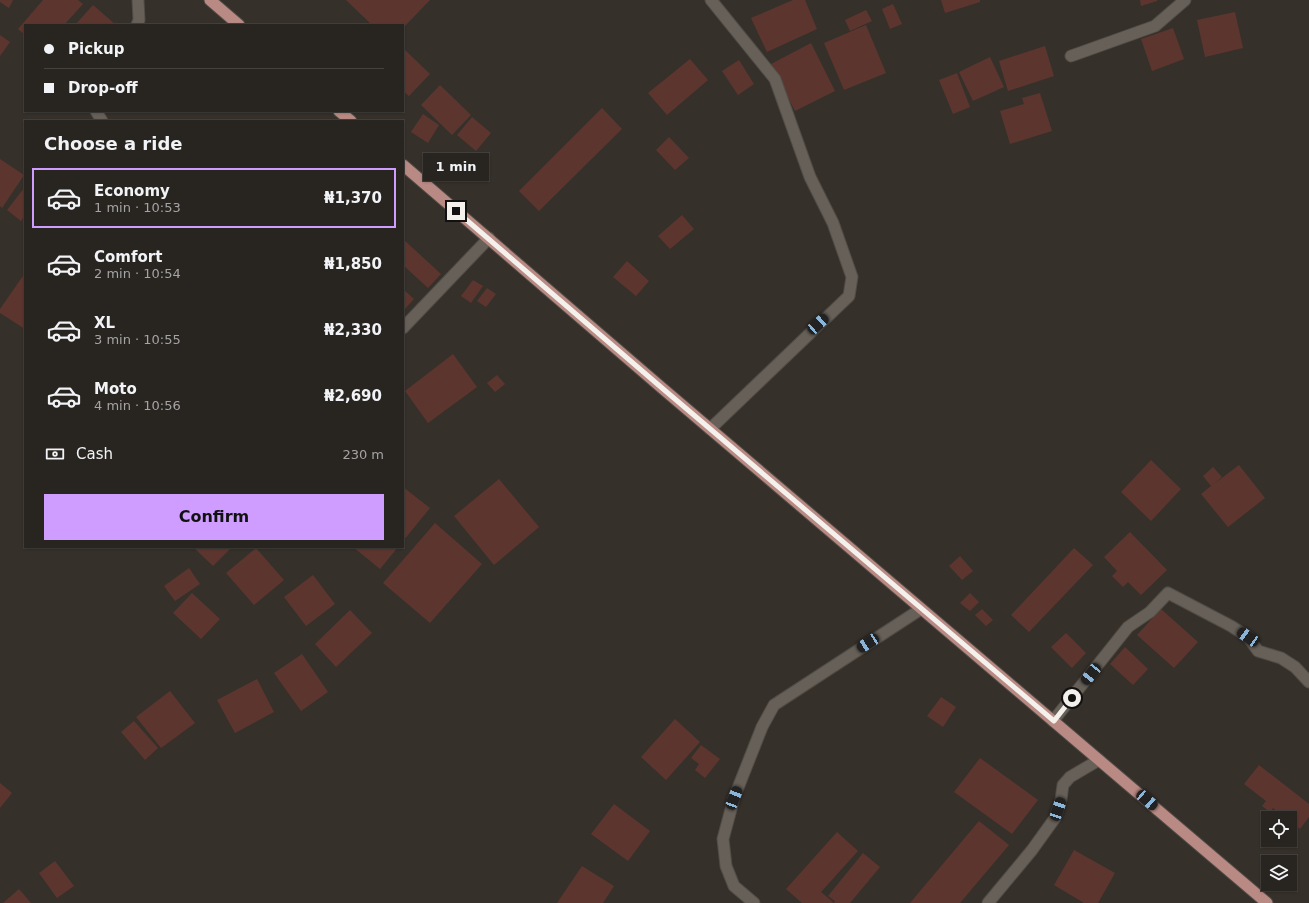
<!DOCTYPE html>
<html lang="en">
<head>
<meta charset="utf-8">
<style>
	:root { --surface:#282420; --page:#302c29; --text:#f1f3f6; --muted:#a5a4a5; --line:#44413e; --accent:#cf9dff }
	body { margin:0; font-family:"DejaVu Sans",sans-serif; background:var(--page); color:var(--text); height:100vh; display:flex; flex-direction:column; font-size:15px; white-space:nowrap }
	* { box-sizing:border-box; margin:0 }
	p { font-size:13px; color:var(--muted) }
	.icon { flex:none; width:22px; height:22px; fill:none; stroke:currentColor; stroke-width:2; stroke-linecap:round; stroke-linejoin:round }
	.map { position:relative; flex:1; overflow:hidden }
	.drawer { position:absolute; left:24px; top:120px; width:380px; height:428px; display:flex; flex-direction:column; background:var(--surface); border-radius:0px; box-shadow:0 1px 3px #0004,0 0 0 1px var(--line) }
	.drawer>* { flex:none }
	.guide { position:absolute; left:24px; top:24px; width:380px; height:88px; border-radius:0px; box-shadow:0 1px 3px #0004,0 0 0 1px var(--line); display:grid; align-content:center; height:88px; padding:0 20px; background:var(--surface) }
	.controls { position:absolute; left:1261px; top:811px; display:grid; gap:8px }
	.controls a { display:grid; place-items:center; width:36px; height:36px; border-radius:0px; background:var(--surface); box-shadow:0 1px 3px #0004,0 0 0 1px var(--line); font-size:20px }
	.end { position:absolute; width:18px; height:18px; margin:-9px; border:5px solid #f4f0ec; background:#111; box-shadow:0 0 0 2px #111 }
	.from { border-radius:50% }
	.bubble { position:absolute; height:28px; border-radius:0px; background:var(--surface); box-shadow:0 1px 3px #0004,0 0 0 1px var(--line); font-size:13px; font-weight:600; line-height:28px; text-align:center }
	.car { position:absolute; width:12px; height:24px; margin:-12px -6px; border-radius:5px; box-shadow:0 0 3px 1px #0007; background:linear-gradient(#222 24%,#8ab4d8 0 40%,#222 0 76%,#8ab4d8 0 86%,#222 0) }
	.guide b { display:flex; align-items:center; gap:14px; height:38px; font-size:15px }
	.guide b+b { border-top:1px solid var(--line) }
	.guide i { width:10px; height:10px; background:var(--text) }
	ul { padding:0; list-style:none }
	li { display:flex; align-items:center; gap:12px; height:60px; margin:0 8px 6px; padding:0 12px; border:2px solid transparent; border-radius:0px }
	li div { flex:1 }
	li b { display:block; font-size:15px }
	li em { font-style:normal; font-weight:600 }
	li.on { border-color:var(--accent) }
	li>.icon { width:36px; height:36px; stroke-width:1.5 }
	h2 { padding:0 20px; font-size:18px; line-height:48px }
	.pay { display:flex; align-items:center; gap:10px; height:44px; padding:0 20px; font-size:15px }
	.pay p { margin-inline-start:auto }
	.button { display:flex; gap:8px; margin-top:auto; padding:8px 20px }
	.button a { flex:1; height:46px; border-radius:0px; background:var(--accent); color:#111; font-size:16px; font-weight:600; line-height:46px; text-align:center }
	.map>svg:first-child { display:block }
</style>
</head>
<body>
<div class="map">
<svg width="1309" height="903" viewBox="0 0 1309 903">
	<rect width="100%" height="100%" fill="#36302a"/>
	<!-- building -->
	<path fill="#5c362e" d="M0,0H13L9,8L0,2Z
		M43,0H78L83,4L64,25H25V35L18,29Z
		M346,0H430L403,28V25H372Z
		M793,0H805L817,29L767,52L751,18Z
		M941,0H980V2L945,13Z
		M1140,0H1157V1L1141,6Z
		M893,4L902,24L890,29L882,9Z
		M93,5L116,25H75Z
		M866,10L872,21L850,31L845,20Z
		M1235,12L1243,48L1205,57L1197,20Z
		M866,25L886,73L844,90L824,43Z
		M1173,28L1184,59L1152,71L1141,39Z
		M0,35L10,42L0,56Z
		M811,43L835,91L795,111L771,64Z
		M1045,46L1054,76L1008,91L999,61Z
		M403,48L430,74L409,96L403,91Z
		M990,57L1004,87L973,101L959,72Z
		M690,59L708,80L667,115L648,93Z
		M739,60L754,84L738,95L722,71Z
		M957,73L970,107L953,114L939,80Z
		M440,85L471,115L452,135L421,105Z
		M1040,93L1052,131L1010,144L1000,111L1024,104L1022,98Z
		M602,108L622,129L539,211L519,191Z
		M423,114L439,125L428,143L411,132Z
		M472,117L491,133L476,151L457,135Z
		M669,137L689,158L675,170L656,150Z
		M0,159L24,175L2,208L0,206Z
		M25,187V215L21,221L7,210Z
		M682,215L694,229L670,249L658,236Z
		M403,239L441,274L428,288L403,265Z
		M627,261L649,281L636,296L613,277Z
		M25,273V329L0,313V309Z
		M473,280L483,286L471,303L461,296Z
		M487,288L496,294L486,307L477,301Z
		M403,289L414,299L403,311Z
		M453,354L477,387L428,423L405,391Z
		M497,375L505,384L495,392L487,383Z
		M1151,460L1181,489L1151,521L1121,492Z
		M1239,465L1265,498L1228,527L1201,494L1211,486L1203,476L1213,467L1222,477L1214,484Z
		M499,479L539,527L494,565L454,516Z
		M403,487L430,508L403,541Z
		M435,523L482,564L430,623L383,583Z
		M1130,532L1167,570L1141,595L1128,582L1123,587L1112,576L1117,571L1104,557Z
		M193,547H232L213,566Z
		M353,547H398L380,569Z
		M256,548L284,580L254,605L226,573Z
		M1074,548L1093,565L1029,632L1011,615Z
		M960,556L973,571L962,580L949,566Z
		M189,568L200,584L175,601L164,586Z
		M313,575L335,604L306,626L284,597Z
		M192,593L220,619L201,639L173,613Z
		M970,593L979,602L970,611L960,603Z
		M982,609L993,620L986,626L975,615Z
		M1161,609L1198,642L1174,668L1137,635Z
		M350,610L372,633L336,667L315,644Z
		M1066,633L1086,653L1072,668L1051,647Z
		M1125,647L1148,669L1133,685L1110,664Z
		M302,654L328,692L301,711L274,673Z
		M257,679L274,712L235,733L217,700Z
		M170,691L195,723L161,748L136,717Z
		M941,697L956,707L943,727L927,716Z
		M675,719L700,742L666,780L641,757Z
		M134,721L158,748L145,760L121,732Z
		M701,745L720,759L705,778L695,770L699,764L691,758Z
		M980,758L1038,800L1012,834L954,792Z
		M1259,765L1309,804V817L1300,829L1290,821V818H1286L1273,808L1270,812L1262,806L1266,801L1244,784Z
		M0,783L12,793L0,808Z
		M614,804L650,831L628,861L591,834Z
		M979,821L1009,845L960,903H910Z
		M837,832L858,851L821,892L833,902L832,903H802L786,889Z
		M1074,850L1115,873L1098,903H1084L1054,885Z
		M863,853L880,867L850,903H834L835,901L828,896Z
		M55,861L74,886L57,898L39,873Z
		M582,866L614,886L603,903H557Z
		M19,889L31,903H3Z"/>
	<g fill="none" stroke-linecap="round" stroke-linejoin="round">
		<defs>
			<path id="minor" d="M137,25L139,20L138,0
				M1071,56L1155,26L1185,0
				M96,111L102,121
				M403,328L489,238
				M710,429L849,296L852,277L833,223L810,177L775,79L711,0
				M1053,721L1128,627L1150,612L1168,593L1231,626L1248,637L1258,651L1281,658L1295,667L1309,682
				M754,903L734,886L726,866L723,839L734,798L762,727L774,705L921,609
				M988,903L1032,850L1055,818L1061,800L1063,785L1070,777L1099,760"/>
			<path id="primary" d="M210,0L239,25
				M339,111L351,121
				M403,165L662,388L1267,903"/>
		</defs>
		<!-- minor casing -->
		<use href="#minor" stroke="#514c46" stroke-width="13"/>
		<!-- primary casing -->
		<use href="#primary" stroke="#514c46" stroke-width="13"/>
		<!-- minor -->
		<use href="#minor" stroke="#666058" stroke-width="11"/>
		<!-- primary -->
		<use href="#primary" stroke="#b98983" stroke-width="11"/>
	</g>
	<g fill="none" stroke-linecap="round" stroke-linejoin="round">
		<!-- route -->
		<path stroke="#f4f0ec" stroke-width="5" d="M456,211L662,388L1054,721L1072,698"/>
	</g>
</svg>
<div class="controls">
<a><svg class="icon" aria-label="locate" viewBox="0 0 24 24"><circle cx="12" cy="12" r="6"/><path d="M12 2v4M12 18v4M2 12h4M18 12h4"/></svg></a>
<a><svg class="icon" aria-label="layers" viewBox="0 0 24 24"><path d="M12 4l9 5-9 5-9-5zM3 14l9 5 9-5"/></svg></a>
</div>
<i class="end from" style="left:1072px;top:698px"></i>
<i class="end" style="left:456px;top:211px"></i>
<div class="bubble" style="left:423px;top:153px;width:66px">1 min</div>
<i class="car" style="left:818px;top:324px;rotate:48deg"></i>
<i class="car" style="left:1248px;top:637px;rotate:305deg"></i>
<i class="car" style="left:868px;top:643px;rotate:237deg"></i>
<i class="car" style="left:1091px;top:674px;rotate:219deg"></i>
<i class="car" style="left:734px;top:798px;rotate:21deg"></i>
<i class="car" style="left:1147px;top:800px;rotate:131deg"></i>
<i class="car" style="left:1058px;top:809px;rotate:19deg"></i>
<div class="guide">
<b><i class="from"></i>Pickup</b>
<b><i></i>Drop-off</b>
</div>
<section class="drawer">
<h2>Choose a ride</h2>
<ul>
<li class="on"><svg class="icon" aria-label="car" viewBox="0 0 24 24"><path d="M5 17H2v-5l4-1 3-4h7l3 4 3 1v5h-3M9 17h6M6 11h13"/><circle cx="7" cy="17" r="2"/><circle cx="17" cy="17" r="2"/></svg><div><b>Economy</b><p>1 min · 10:53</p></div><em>₦1,370</em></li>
<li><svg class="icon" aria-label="car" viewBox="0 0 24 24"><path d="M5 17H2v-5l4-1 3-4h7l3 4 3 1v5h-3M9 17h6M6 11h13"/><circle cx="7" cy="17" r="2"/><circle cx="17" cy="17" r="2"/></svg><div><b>Comfort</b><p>2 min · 10:54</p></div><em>₦1,850</em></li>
<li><svg class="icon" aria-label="car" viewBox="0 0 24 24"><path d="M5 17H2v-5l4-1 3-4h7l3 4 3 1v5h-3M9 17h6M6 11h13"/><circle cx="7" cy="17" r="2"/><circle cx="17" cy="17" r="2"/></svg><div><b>XL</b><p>3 min · 10:55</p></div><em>₦2,330</em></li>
<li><svg class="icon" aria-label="car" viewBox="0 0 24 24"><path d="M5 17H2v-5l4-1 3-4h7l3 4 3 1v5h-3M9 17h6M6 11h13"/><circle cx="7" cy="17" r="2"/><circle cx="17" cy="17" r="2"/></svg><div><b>Moto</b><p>4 min · 10:56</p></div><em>₦2,690</em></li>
</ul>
<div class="pay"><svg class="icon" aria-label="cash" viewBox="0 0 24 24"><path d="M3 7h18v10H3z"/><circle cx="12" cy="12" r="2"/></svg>Cash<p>230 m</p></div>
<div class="button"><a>Confirm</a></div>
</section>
</div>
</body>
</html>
